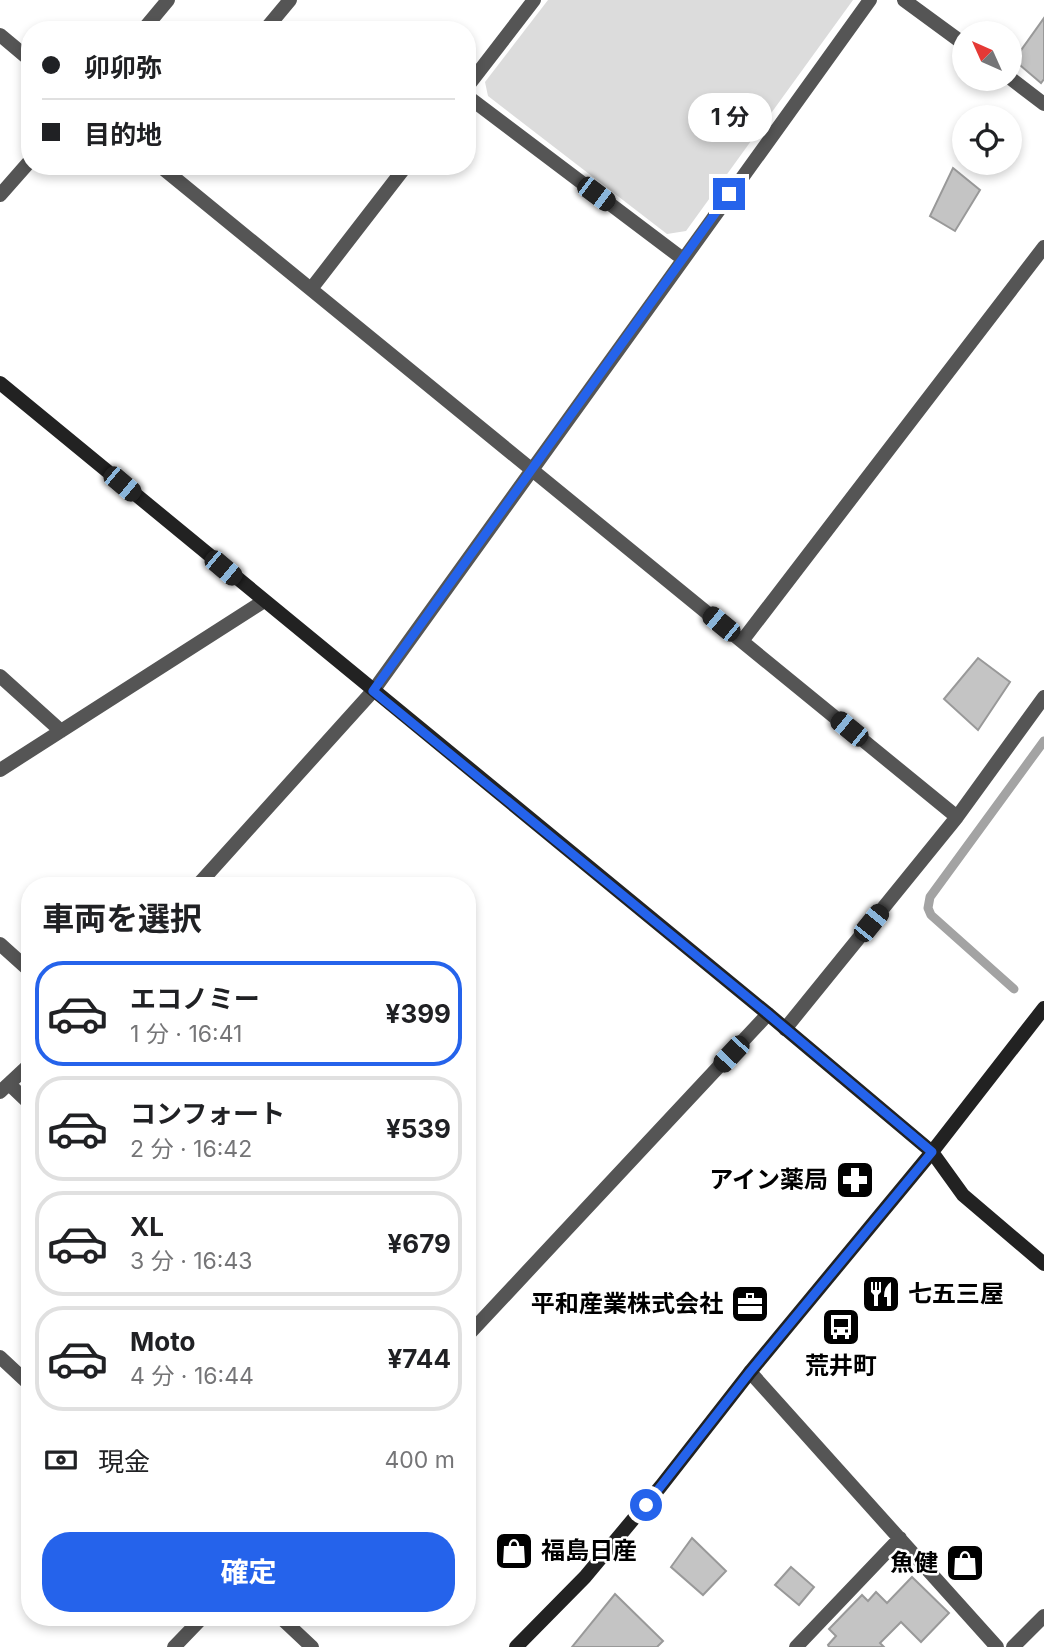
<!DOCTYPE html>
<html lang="ja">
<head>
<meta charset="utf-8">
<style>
	:root { --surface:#fff; --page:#f6f6f6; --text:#202124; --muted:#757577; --line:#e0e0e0; --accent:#2563eb }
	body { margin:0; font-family:Inter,"Noto Sans JP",sans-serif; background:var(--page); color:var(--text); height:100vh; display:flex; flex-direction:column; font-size:26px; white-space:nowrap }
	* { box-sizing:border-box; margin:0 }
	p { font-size:23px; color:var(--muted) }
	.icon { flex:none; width:38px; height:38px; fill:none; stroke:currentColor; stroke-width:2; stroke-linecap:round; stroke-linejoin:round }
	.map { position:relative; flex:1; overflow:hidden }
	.side { position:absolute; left:21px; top:877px; width:455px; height:749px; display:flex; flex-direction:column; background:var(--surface); border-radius:28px; box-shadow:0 4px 10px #0003 }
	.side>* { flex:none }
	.guide { position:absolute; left:21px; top:21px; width:455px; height:154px; border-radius:28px; box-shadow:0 4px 10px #0003; display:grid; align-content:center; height:154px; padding:0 21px; background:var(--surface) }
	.needle { width:46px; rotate:315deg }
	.buttons { position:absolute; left:952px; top:21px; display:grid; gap:14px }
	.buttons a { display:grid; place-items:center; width:70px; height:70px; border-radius:50%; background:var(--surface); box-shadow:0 4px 10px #0003; font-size:35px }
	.end { position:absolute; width:32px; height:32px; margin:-16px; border:9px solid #2563eb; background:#fff; box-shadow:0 0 0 4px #fff }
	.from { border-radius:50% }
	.bubble { position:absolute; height:49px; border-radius:24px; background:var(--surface); box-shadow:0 4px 10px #0003; font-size:23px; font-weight:700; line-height:49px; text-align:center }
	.car { position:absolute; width:21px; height:42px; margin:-21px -10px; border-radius:9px; box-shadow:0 0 5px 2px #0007; background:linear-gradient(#222 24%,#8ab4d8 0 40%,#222 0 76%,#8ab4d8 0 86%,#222 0) }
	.guide b { display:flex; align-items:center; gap:24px; height:66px; font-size:26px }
	.guide b+b { border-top:2px solid var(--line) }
	.guide i { width:18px; height:18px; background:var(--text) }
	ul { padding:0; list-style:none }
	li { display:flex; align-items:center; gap:21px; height:105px; margin:0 14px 10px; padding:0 7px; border:4px solid var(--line); border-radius:28px }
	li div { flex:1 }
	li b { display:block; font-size:26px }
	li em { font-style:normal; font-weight:700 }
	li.active { border-color:var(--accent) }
	li>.icon { width:63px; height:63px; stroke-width:1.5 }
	h2 { padding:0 21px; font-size:32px; line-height:84px }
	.pay { display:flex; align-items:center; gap:18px; height:77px; padding:0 21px; font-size:26px }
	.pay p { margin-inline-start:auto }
	.action { display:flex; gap:14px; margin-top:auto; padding:14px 21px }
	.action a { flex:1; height:80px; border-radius:28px; background:var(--accent); color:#fff; font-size:28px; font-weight:700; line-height:80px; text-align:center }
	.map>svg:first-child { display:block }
</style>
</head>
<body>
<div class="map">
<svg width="1044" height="1647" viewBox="0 0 1044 1647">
	<rect width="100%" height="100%" fill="#fff"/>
	<!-- green -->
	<path fill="#dcdcdc" d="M548,0H853L686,231L667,234L488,96L485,82Z"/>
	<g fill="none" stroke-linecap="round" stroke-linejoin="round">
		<!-- stream -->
		<path stroke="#a3a3a3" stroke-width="9" d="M1014,989L931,915L928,908L930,897L1044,741"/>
	</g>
	<!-- building -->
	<path fill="#c4c4c4" stroke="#999" stroke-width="2" d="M1044,18V79L1041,83L1014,60Z
		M953,168L980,190L955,231L930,216Z
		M978,658L1010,682L978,730L944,699Z
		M692,1538L726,1571L703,1595L671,1567Z
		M791,1567L814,1587L799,1605L775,1585Z
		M912,1577L949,1613L921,1642L901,1622L880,1643L884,1647H829L828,1645L836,1636L829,1629L862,1595L868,1601L876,1592L887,1603Z
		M615,1594L663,1641L657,1647H572Z"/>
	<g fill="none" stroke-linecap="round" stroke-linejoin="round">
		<!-- street -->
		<path stroke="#555" stroke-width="14" d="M904,0L964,44
			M143,30L168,0
			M265,30L290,0
			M0,35L30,60
			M1010,78L1044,104
			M467,87L534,0
			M467,96L683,259
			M160,166L957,817
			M0,195L30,161
			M311,289L406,166
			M742,641L1044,247
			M0,676L61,731
			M0,770L264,601
			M197,886L373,691L870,0
			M0,944L30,971
			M785,1029L957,817L1044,697
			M9,1084L30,1104
			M0,1092L30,1064
			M467,1336L768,1014
			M0,1357L30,1385
			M750,1372L997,1647
			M280,1617L312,1647
			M174,1647L203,1617
			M796,1647L900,1538
			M1013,1647L1044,1616"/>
		<!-- secondary -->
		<path stroke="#222" stroke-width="14" d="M0,383L768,1014L932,1152L963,1195L1044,1264
			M516,1647L585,1577L661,1486L750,1372L932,1152L1044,1008"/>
	</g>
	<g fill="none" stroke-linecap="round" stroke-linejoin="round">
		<!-- route -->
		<path stroke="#2563eb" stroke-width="9" d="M646,1505L750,1372L932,1152L768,1014L373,691L729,194"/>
	</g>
	<!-- icons -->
	<defs>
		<symbol id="pharmacy-square" viewBox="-11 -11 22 22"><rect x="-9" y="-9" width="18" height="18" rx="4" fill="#000" stroke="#fff"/><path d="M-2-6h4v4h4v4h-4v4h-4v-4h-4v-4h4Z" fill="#fff"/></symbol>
		<symbol id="restaurant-square" viewBox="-11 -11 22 22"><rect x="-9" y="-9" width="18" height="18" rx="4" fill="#000" stroke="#fff"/><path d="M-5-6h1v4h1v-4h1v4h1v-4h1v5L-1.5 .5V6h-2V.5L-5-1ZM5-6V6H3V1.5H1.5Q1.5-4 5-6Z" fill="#fff"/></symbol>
		<symbol id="office-square" viewBox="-11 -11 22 22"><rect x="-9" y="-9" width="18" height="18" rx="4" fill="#000" stroke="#fff"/><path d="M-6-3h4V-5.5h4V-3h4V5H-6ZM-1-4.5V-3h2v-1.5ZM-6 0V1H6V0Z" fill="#fff"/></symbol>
		<symbol id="bus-square" viewBox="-11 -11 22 22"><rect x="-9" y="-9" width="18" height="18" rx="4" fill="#000" stroke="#fff"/><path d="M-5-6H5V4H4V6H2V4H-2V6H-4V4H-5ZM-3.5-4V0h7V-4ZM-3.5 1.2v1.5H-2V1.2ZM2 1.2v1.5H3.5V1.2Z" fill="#fff"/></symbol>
		<symbol id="shop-square" viewBox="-11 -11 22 22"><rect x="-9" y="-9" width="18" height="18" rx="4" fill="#000" stroke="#fff"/><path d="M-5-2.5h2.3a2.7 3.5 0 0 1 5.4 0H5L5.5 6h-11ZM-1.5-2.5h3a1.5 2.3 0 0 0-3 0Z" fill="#fff"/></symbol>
	</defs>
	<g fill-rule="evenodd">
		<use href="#pharmacy-square" x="833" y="1158" width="44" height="44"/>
		<use href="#restaurant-square" x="859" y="1272" width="44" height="44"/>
		<use href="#office-square" x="728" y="1282" width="44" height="44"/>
		<use href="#bus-square" x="819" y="1305" width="44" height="44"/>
		<use href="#shop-square" x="492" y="1529" width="44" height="44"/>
		<use href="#shop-square" x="943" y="1541" width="44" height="44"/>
	</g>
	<g text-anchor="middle" stroke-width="5" stroke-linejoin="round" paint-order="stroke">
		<!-- poi labels -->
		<g font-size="24" font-weight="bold" fill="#000" stroke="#fff" text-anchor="end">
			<text x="828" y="1188">アイン薬局</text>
			<text x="908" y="1302" text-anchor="start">七五三屋</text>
			<text x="723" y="1312">平和産業株式会社</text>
			<text x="841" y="1374" text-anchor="middle">荒井町</text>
			<text x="541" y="1559" text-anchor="start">福島日産</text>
			<text x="938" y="1571">魚健</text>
		</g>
	</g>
</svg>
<div class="buttons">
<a><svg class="needle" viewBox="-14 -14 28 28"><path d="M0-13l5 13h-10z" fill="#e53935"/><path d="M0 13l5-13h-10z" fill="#757577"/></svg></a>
<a><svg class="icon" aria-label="locate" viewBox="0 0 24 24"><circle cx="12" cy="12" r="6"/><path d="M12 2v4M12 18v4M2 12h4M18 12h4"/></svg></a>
</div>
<i class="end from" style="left:646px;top:1505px"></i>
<i class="end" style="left:729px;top:194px"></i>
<div class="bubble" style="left:688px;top:93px;width:84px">1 分</div>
<i class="car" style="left:596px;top:194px;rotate:127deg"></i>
<i class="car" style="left:122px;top:484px;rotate:130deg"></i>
<i class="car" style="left:223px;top:568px;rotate:130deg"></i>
<i class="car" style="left:721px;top:624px;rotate:309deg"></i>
<i class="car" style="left:849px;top:729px;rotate:309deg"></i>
<i class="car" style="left:871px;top:923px;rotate:39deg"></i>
<i class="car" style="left:731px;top:1054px;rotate:223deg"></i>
<div class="guide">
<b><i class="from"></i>卯卯弥</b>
<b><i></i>目的地</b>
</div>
<section class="side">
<h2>車両を選択</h2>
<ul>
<li class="active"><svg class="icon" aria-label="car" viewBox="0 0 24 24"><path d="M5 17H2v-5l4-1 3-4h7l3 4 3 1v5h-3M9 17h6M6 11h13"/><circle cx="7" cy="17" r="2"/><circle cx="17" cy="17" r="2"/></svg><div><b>エコノミー</b><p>1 分 · 16:41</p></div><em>¥399</em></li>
<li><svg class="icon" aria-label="car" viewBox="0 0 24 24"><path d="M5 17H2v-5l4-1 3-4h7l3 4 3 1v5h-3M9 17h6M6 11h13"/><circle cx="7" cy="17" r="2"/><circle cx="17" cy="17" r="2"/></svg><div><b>コンフォート</b><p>2 分 · 16:42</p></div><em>¥539</em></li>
<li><svg class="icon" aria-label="car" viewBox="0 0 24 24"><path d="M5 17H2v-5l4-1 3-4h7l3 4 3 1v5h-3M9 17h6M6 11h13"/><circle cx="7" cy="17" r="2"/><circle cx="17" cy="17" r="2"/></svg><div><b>XL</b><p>3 分 · 16:43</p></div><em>¥679</em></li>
<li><svg class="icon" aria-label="car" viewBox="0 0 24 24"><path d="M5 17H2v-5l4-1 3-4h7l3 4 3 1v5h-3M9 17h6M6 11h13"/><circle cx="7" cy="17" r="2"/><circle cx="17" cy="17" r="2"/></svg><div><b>Moto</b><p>4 分 · 16:44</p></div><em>¥744</em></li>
</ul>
<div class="pay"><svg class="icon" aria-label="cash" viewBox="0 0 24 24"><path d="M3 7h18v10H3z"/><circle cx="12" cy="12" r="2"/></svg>現金<p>400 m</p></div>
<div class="action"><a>確定</a></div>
</section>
</div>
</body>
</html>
